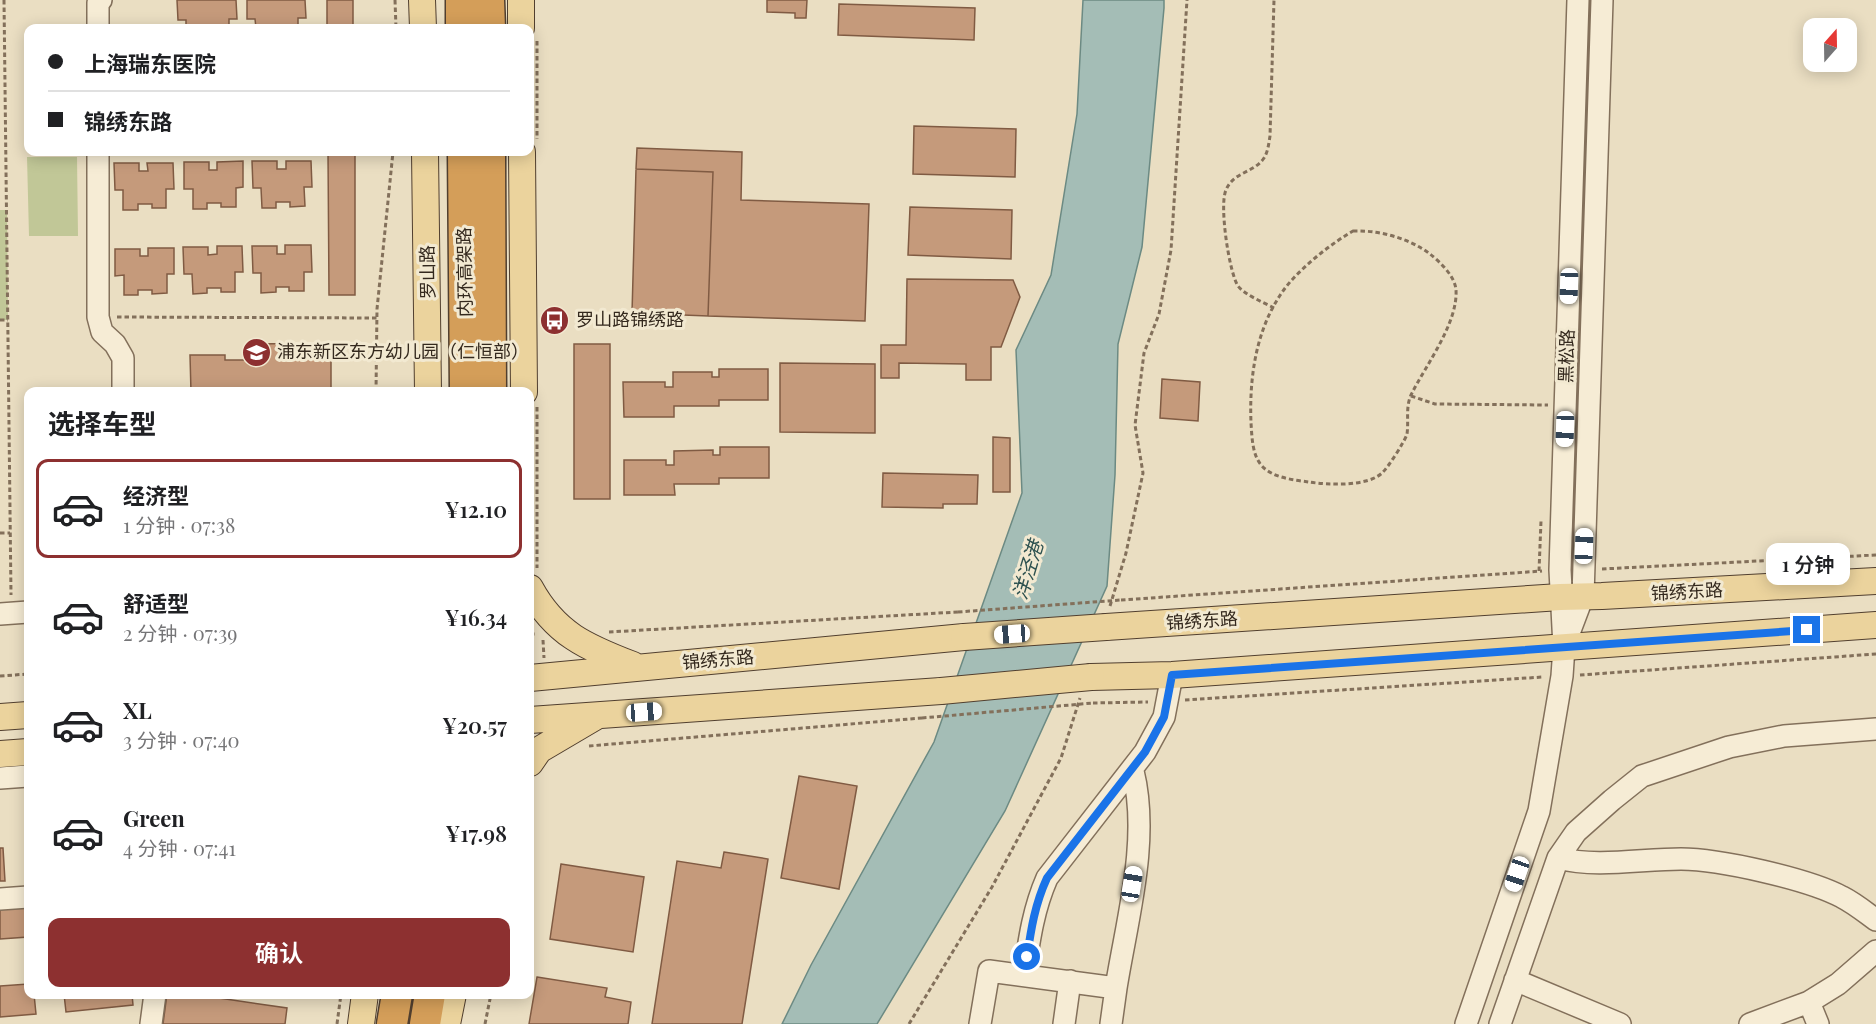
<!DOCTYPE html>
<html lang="zh">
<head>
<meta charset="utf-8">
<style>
	:root { --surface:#fff; --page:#f2f2f2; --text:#202124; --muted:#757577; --line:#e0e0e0; --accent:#8d3030 }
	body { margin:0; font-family:"Playfair Display","Noto Sans SC",serif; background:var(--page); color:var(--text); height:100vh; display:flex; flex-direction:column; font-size:22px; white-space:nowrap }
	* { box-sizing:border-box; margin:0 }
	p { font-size:20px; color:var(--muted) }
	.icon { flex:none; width:33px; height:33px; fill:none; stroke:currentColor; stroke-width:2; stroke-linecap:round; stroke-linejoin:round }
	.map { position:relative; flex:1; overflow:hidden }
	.sheet { position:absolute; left:24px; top:387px; width:510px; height:612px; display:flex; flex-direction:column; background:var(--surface); border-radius:12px; box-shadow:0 3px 15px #0003 }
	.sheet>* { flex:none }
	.top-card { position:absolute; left:24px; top:24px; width:510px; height:132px; border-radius:12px; box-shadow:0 3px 15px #0003; display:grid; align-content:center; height:132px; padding:0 24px; background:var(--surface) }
	.needle { width:39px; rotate:20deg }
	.buttons { position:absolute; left:1803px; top:18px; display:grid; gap:12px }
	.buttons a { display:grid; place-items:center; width:54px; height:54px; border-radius:12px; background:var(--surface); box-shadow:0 3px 15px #0003; font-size:30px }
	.end { position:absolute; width:27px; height:27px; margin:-14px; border:8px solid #1a73e8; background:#fff; box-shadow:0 0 0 3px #fff }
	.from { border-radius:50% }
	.bubble { position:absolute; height:42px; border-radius:12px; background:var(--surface); box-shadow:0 3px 15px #0003; font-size:20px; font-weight:600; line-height:42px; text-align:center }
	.car { position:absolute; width:18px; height:36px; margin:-18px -9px; border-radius:8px; box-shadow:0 0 4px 2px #0007; background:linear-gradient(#fff 24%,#345 0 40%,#fff 0 76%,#345 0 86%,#fff 0) }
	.top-card b { display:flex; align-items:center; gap:21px; height:57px; font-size:22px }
	.top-card b+b { border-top:2px solid var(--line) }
	.top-card i { width:15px; height:15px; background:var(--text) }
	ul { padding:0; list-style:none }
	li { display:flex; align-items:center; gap:18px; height:99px; margin:0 12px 9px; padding:0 12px; border:3px solid transparent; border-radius:12px }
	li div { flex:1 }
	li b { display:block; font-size:22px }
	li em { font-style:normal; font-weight:600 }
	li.selected { border-color:var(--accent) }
	li>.icon { width:54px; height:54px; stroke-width:1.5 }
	h2 { padding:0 24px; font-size:27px; line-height:72px }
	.cta { display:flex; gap:12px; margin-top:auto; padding:12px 24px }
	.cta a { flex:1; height:69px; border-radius:12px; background:var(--accent); color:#fff; font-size:24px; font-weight:600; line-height:69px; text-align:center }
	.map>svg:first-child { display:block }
</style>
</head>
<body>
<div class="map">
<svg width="1876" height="1024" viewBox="0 0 1876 1024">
	<rect width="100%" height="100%" fill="#eadec2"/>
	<!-- green -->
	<path fill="#c1c797" d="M27,157H77L78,236H29Z
		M0,210H7L8,320H0Z"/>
	<!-- water -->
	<path fill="#a4bdb6" stroke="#6c8a83" stroke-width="1.5" d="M1083,0H1164V8L1142,247L1118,344L1115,475L1107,586L1005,811L877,1024H782L811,965L934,742L1022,493L1016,350L1051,275L1077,114Z"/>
	<!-- building -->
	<path fill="#c59a7b" stroke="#805b43" stroke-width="1.5" d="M177,0H236L237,19H229V28H186V20H178Z
		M247,0H305L306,18H298V28H256L255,19H247Z
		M327,0H353V28H327Z
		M767,0H807L806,18H795V13L767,12Z
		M839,4L975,8L974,40L838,35Z
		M914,126L1016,129L1015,177L913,174Z
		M637,148L742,152L741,200L869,204L865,321L708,316L713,172L636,169Z
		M328,152H355V295H329Z
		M243,161V187L236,188V207H221V203H207V209H193V189H184V162H209V170H217V162Z
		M252,161H277V169H286V161H311L312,187H304L305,206L290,207V202H276V208H262L261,188H253Z
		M114,163H139V171H148L147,163H173L174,189H166V208H152V204H138V210H123V190H115Z
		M636,169L713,172L708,316L632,313Z
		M910,207L1012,210L1011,259L908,255Z
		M285,245H311L312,272H304V291H289V287H276V292L261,293V273H253L252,246H277V254H285Z
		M217,246H242L243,272H235V292H221V288H207V293L193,294L192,274H184L183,247H208V255L217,254Z
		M148,248H174V274H167V293L152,294V290H138V295H124V275L115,276V249H140V256H148Z
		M907,279L1013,280L1020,297L1001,347H991V380H966V364L899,363V378H881V345H906Z
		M331,343V392H191L190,355H225V360H254L253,344Z
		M574,344H610V499H574Z
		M780,363L875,364V433L780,432Z
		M719,369H768V400H719V406H674V417H624L623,382H665V387H673V372H712V377H719Z
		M1162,379L1200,382L1198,421L1160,418Z
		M993,437L1010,438V492H993Z
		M720,447H769V478H719V484H674L675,495H624V460H666V465H674V451L713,450V455H720Z
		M883,473L978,475L977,504H943V508L882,507Z
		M799,776L857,786L839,889L781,878Z
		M0,848H3L5,881H0Z
		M724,852L768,859L742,1024H652L677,861L721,868Z
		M561,864L644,877L633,952L550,939Z
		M25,907L28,937L0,939V909Z
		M537,977L607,988L605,997L631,1002L628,1024H529Z
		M28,984V994H34L36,1014L0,1017V986Z
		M64,994H132L133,1005L66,1012Z
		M167,994H192L287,1008L285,1024H163Z"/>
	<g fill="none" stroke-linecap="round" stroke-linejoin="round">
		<defs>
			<path id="minor" d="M98,28V3L101,0
				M98,152V317L102,332L115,344L123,358V392
				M0,614L28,612
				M1566,641L1583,596L1602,0
				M0,778L28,776
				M1558,858C1597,868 1641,859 1681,859C1719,859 1808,879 1842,897C1854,903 1865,912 1876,920
				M0,899L28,897
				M1024,975C1029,941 1033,910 1047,878L1145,752L1164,717L1172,675
				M1515,980L1620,1024
				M1809,1002L1818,1024
				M151,1024L155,994
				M980,1024L989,971L1116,988C1127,919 1150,840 1133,771
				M1064,1024L1070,981
				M1111,1024L1116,988
				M1466,1024L1539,811L1562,676L1564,647L1560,570L1578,0
				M1500,1024L1558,858L1576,832L1612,800L1642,776L1729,747L1784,736L1876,729
				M1750,1024L1809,1002L1838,984L1876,951"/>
			<path id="major" d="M422,0L423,28
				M521,0V28
				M425,152L428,392
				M522,152L524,392
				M530,588C555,634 586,647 633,665
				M1106,627L1560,597L1602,596L1876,581
				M1091,677L1172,675L1876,625
				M530,678L964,637
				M0,717L28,715
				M530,720L941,691
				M0,754L28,752
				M530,763L539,750L595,717
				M361,1024L365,994
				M447,1024L453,994"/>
			<path id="highway" d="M461,0V28
				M489,0L490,28
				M463,152L465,392
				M490,152L491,392
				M392,1024L397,994
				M425,1024L430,994"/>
		</defs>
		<!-- minor casing -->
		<use href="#minor" stroke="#83705b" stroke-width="24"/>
		<!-- major casing -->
		<use href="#major" stroke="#513f2f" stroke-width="28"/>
		<!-- highway casing -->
		<use href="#highway" stroke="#513f2f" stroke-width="33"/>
		<!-- path -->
		<path stroke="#83705b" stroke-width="3" stroke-dasharray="4.5 3" stroke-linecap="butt" d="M4,0L11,595
			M395,0L396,28
			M537,41V139
			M1353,231C1379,230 1409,238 1430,254C1440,262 1455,276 1456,290C1458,323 1426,365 1412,393C1405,406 1409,420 1407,434C1405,441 1389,466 1383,472C1369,487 1328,485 1309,482C1294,480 1273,478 1262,466C1252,455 1252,437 1251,423C1249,374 1257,321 1290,282C1308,262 1331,244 1353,231Z
			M1274,308C1263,302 1245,295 1238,286C1229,272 1219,205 1226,190C1233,172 1254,173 1264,158C1268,152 1269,142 1270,136L1274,0
			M117,317L377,318
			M0,320H8
			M376,392L377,309L393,152
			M1411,396L1435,404L1548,405
			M537,407V568
			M0,533H10
			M1602,569L1876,555
			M1539,571L1541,521
			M1121,600L1542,571
			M1110,606L1126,553L1143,473L1135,425L1144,353L1159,314L1171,250L1187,0
			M609,632L958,612
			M530,634H537
			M543,640L544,658
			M1580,675L1876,654
			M0,676L28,674
			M1185,700L1543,677
			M1093,703L1148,702
			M589,746L922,718
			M530,798L532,783
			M337,1024L341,994
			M485,1024L491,994
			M909,1024L992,887L1061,758L1080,698"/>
		<!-- minor -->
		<use href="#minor" stroke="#f6ecd5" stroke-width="21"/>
		<!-- major -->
		<use href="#major" stroke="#ebd39d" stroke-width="26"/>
		<!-- highway -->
		<use href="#highway" stroke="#d49e59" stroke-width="30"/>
		<defs>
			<path id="major-bridge" d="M964,637L1106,627
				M941,691L1091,677"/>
		</defs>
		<!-- major-bridge casing -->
		<use href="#major-bridge" stroke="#513f2f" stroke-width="28" stroke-linecap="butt"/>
		<!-- path-bridge -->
		<path stroke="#83705b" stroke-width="3" stroke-dasharray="4.5 3" stroke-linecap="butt" d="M958,612L1121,600
			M922,718L1093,703"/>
		<!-- major-bridge -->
		<use href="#major-bridge" stroke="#ebd39d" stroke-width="26"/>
	</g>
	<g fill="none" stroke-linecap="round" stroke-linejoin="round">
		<!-- route -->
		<path stroke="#1a73e8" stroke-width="8" d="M1027,957C1031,929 1035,904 1047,878L1145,752L1164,717L1172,675L1807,630"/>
	</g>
	<!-- icons -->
	<defs>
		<symbol id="bus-disc" viewBox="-11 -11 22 22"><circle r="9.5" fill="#8d3030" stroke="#f2e9d1"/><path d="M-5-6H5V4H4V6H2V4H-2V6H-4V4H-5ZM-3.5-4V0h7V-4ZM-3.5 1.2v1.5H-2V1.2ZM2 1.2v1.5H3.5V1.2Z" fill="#fff"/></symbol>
		<symbol id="school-disc" viewBox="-11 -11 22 22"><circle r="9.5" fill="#8d3030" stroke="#f2e9d1"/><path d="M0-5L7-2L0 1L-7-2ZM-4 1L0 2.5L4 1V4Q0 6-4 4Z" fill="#fff"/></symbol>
	</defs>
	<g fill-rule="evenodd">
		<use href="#bus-disc" x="538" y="304" width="33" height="33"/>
		<use href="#school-disc" x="240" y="336" width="33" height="33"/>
	</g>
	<g text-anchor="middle" stroke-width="6" stroke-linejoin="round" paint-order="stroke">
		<!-- street labels -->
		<g font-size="18" fill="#34291e" stroke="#f2e9d1">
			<text transform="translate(428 272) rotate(-91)" y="6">罗山路</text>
			<text transform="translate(465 272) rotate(-91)" y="6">内环高架路</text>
			<text transform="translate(1567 356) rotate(-88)" y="6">黑松路</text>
			<text transform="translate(1687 592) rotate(-3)" y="6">锦绣东路</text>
			<text transform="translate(1202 621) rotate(-4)" y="6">锦绣东路</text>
			<text transform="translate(718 660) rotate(-5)" y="6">锦绣东路</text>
		</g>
		<!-- poi labels -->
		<g font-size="18" fill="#34291e" stroke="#f2e9d1" text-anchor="start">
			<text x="576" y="326">罗山路锦绣路</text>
			<text x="277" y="358">浦东新区东方幼儿园（仁恒部）</text>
		</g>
		<!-- water labels -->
		<g font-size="20" font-style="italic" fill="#2e5250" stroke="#f2e9d1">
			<text transform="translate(1028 570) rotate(-73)" y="7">洋泾港</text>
		</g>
	</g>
</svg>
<div class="buttons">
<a><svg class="needle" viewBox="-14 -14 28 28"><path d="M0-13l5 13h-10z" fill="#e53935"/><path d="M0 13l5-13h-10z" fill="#757577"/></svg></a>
</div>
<i class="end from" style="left:1027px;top:957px"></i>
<i class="end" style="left:1807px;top:630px"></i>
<div class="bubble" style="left:1766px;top:543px;width:84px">1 分钟</div>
<i class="car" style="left:1569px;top:286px;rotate:182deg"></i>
<i class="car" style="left:1565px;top:429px;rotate:182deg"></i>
<i class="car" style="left:1584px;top:546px;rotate:2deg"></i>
<i class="car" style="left:1012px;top:634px;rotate:266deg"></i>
<i class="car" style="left:644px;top:712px;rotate:86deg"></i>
<i class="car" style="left:1517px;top:874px;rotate:199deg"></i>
<i class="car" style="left:1132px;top:884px;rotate:9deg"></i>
<div class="top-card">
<b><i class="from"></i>上海瑞东医院</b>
<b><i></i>锦绣东路</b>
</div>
<section class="sheet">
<h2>选择车型</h2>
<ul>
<li class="selected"><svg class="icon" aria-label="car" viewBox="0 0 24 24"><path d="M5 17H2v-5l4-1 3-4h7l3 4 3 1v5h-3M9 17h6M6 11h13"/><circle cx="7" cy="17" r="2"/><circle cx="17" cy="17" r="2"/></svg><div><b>经济型</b><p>1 分钟 · 07:38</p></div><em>¥12.10</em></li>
<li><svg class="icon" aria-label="car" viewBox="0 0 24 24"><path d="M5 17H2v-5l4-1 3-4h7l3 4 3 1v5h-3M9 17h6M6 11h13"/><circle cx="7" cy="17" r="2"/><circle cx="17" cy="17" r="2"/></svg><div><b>舒适型</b><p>2 分钟 · 07:39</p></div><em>¥16.34</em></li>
<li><svg class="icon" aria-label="car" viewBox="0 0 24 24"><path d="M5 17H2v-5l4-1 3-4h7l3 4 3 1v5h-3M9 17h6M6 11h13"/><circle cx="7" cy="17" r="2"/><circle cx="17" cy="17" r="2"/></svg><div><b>XL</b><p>3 分钟 · 07:40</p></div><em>¥20.57</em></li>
<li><svg class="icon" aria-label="car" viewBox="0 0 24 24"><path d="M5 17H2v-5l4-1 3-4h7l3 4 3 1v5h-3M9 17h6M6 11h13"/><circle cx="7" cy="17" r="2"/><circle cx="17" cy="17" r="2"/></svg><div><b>Green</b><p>4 分钟 · 07:41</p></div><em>¥17.98</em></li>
</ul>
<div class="cta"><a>确认</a></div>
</section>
</div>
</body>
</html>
